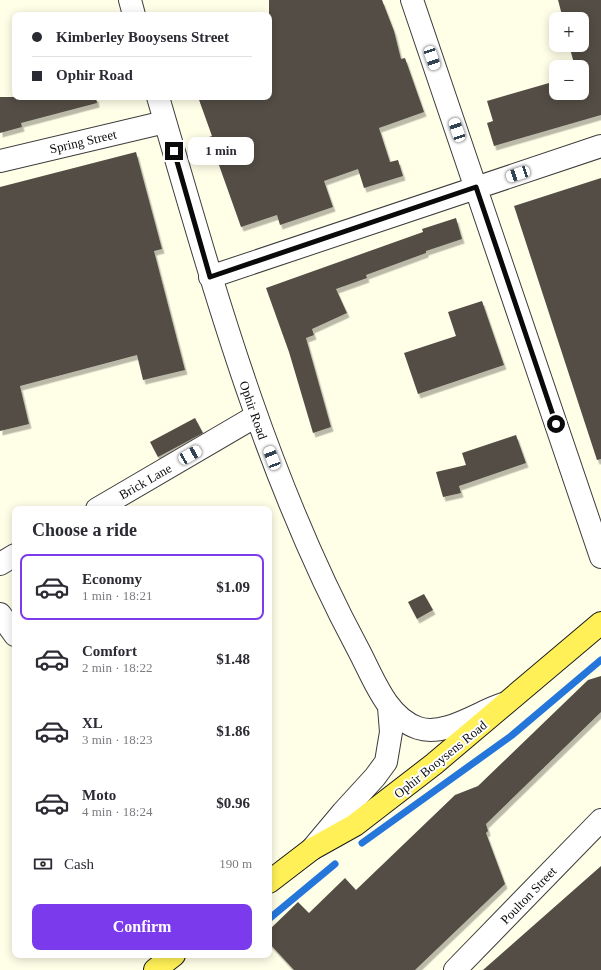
<!DOCTYPE html>
<html lang="en">
<head>
<meta charset="utf-8">
<style>
	:root { --surface:#fff; --page:#f7f7f7; --text:#2b2b33; --muted:#7c7c81; --line:#e1e1e2; --accent:#7c3aed }
	body { margin:0; font-family:"Times New Roman",serif; background:var(--page); color:var(--text); height:100vh; display:flex; flex-direction:column; font-size:15px; white-space:nowrap }
	* { box-sizing:border-box; margin:0 }
	p { font-size:13px; color:var(--muted) }
	.icon { flex:none; width:22px; height:22px; fill:none; stroke:currentColor; stroke-width:2; stroke-linecap:round; stroke-linejoin:round }
	.map { position:relative; flex:1; overflow:hidden }
	.sheet { position:absolute; left:12px; top:506px; width:260px; height:452px; display:flex; flex-direction:column; background:var(--surface); border-radius:8px; box-shadow:0 2px 10px #0003 }
	.sheet>* { flex:none }
	.banner { position:absolute; left:12px; top:12px; width:260px; height:88px; border-radius:8px; box-shadow:0 2px 10px #0003; display:grid; align-content:center; height:88px; padding:0 20px; background:var(--surface) }
	.tools { position:absolute; left:549px; top:12px; display:grid; gap:8px }
	.tools a { display:grid; place-items:center; width:40px; height:40px; border-radius:8px; background:var(--surface); box-shadow:0 2px 10px #0003; font-size:20px }
	.end { position:absolute; width:18px; height:18px; margin:-9px; border:5px solid #0a0a0a; background:#fff; box-shadow:0 0 0 2px #fff }
	.from { border-radius:50% }
	.bubble { position:absolute; height:28px; border-radius:8px; background:var(--surface); box-shadow:0 2px 10px #0003; font-size:13px; font-weight:700; line-height:28px; text-align:center }
	.car { position:absolute; width:12px; height:24px; margin:-12px -6px; border-radius:5px; box-shadow:0 0 3px 1px #0007; background:linear-gradient(#fff 24%,#345 0 40%,#fff 0 76%,#345 0 86%,#fff 0) }
	.banner b { display:flex; align-items:center; gap:14px; height:38px; font-size:15px }
	.banner b+b { border-top:1px solid var(--line) }
	.banner i { width:10px; height:10px; background:var(--text) }
	ul { padding:0; list-style:none }
	li { display:flex; align-items:center; gap:12px; height:66px; margin:0 8px 6px; padding:0 12px; border:2px solid transparent; border-radius:8px }
	li div { flex:1 }
	li b { display:block; font-size:15px }
	li em { font-style:normal; font-weight:700 }
	li.on { border-color:var(--accent) }
	li>.icon { width:36px; height:36px; stroke-width:1.5 }
	h2 { padding:0 20px; font-size:18px; line-height:48px }
	.pay { display:flex; align-items:center; gap:10px; height:44px; padding:0 20px; font-size:15px }
	.pay p { margin-inline-start:auto }
	.primary-button { display:flex; gap:8px; margin-top:auto; padding:8px 20px }
	.primary-button a { flex:1; height:46px; border-radius:8px; background:var(--accent); color:#fff; font-size:16px; font-weight:700; line-height:46px; text-align:center }
	.map>svg:first-child { display:block }
</style>
</head>
<body>
<div class="map">
<svg width="601" height="970" viewBox="0 0 601 970">
	<defs>
		<filter id="shadow"><feDropShadow dx="2.5" dy="4.5" stdDeviation="0" flood-color="#0004"/></filter>
	</defs>
	<rect width="100%" height="100%" fill="#fffee7"/>
	<g fill="none" stroke-linecap="round" stroke-linejoin="round">
		<!-- stream -->
		<path stroke="#2576db" stroke-width="7" d="M362,843L511,736L601,660
			M270,918L335,864"/>
	</g>
	<!-- building -->
	<path fill="#534d45" filter="url(#shadow)" d="M269,0H382L394,31L401,59L405,58L424,112L379,128L390,162L398,160L403,176L364,188L358,169L324,181L333,207L280,225L277,215L241,227L209,137L212,136L198,97H269Z
		M558,0H601V115L494,146L487,123L493,121L487,101L556,81V93H582V67H575L569,45H582V19H563Z
		M0,97H96L97,103L21,123L22,127L0,133Z
		M136,152L162,249L154,251L185,370L143,380L137,355L20,386L29,424L0,431V187Z
		M601,178V459L597,460L514,206Z
		M456,218L462,239L426,251V253L366,275L367,278L336,289L347,313L312,329L314,335L306,338L331,427L313,433L289,352L266,288L423,232L422,229Z
		M482,301L504,365L418,394L404,353L456,336L448,312Z
		M195,418L203,433L158,457L150,442Z
		M516,435L526,463L459,486L461,493L443,497L436,472L466,465L462,453Z
		M424,594L433,610L417,619L408,602Z
		M601,676V712L486,824L488,831L486,833L505,884L415,970H294L269,943V930L298,902L309,913L345,878L356,890L455,795L478,786L588,680Z
		M601,866V970H483Z"/>
	<g fill="none" stroke-linecap="round" stroke-linejoin="round">
		<defs>
			<path id="minor" d="M130,0L134,15
				M412,0L601,557
				M158,97C213,285 265,476 358,649C373,677 386,717 418,728C445,737 478,712 503,704
				M0,161L165,122
				M210,277L601,146
				M97,509L256,416
				M0,564L15,555
				M0,614L15,635
				M312,849L343,812L375,777L386,762L391,732L389,707
				M455,970L601,820"/>
			<path id="major" d="M269,882L312,849L355,825L434,764L601,623
				M155,970L174,955"/>
		</defs>
		<!-- minor casing -->
		<use href="#minor" stroke="#3d3d3d" stroke-width="24"/>
		<!-- major casing -->
		<use href="#major" stroke="#1b1b1b" stroke-width="24"/>
		<!-- minor -->
		<use href="#minor" stroke="#fff" stroke-width="22"/>
		<!-- major -->
		<use href="#major" stroke="#fff057" stroke-width="22"/>
	</g>
	<g fill="none" stroke-linecap="round" stroke-linejoin="round">
		<!-- route -->
		<path stroke="#0a0a0a" stroke-width="5" d="M174,151L210,277L476,187L556,424"/>
	</g>
	<g text-anchor="middle" stroke-width="4" stroke-linejoin="round" paint-order="stroke">
		<!-- street labels -->
		<g font-size="13" fill="#0a0a0a" stroke="#fff">
			<text transform="translate(83 141) rotate(-13)" y="5">Spring Street</text>
			<text transform="translate(254 410) rotate(71)" y="5">Ophir Road</text>
			<text transform="translate(145 481) rotate(-30)" y="5">Brick Lane</text>
			<text transform="translate(440 759) rotate(-39)" y="5">Ophir Booysens Road</text>
			<text transform="translate(528 895) rotate(-46)" y="5">Poulton Street</text>
		</g>
	</g>
</svg>
<div class="tools">
<a>+</a>
<a>−</a>
</div>
<i class="end from" style="left:556px;top:424px"></i>
<i class="end" style="left:174px;top:151px"></i>
<div class="bubble" style="left:188px;top:137px;width:66px">1 min</div>
<i class="car" style="left:432px;top:58px;rotate:161deg"></i>
<i class="car" style="left:457px;top:130px;rotate:341deg"></i>
<i class="car" style="left:518px;top:174px;rotate:252deg"></i>
<i class="car" style="left:190px;top:455px;rotate:60deg"></i>
<i class="car" style="left:272px;top:458px;rotate:339deg"></i>
<div class="banner">
<b><i class="from"></i>Kimberley Booysens Street</b>
<b><i></i>Ophir Road</b>
</div>
<section class="sheet">
<h2>Choose a ride</h2>
<ul>
<li class="on"><svg class="icon" aria-label="car" viewBox="0 0 24 24"><path d="M5 17H2v-5l4-1 3-4h7l3 4 3 1v5h-3M9 17h6M6 11h13"/><circle cx="7" cy="17" r="2"/><circle cx="17" cy="17" r="2"/></svg><div><b>Economy</b><p>1 min · 18:21</p></div><em>$1.09</em></li>
<li><svg class="icon" aria-label="car" viewBox="0 0 24 24"><path d="M5 17H2v-5l4-1 3-4h7l3 4 3 1v5h-3M9 17h6M6 11h13"/><circle cx="7" cy="17" r="2"/><circle cx="17" cy="17" r="2"/></svg><div><b>Comfort</b><p>2 min · 18:22</p></div><em>$1.48</em></li>
<li><svg class="icon" aria-label="car" viewBox="0 0 24 24"><path d="M5 17H2v-5l4-1 3-4h7l3 4 3 1v5h-3M9 17h6M6 11h13"/><circle cx="7" cy="17" r="2"/><circle cx="17" cy="17" r="2"/></svg><div><b>XL</b><p>3 min · 18:23</p></div><em>$1.86</em></li>
<li><svg class="icon" aria-label="car" viewBox="0 0 24 24"><path d="M5 17H2v-5l4-1 3-4h7l3 4 3 1v5h-3M9 17h6M6 11h13"/><circle cx="7" cy="17" r="2"/><circle cx="17" cy="17" r="2"/></svg><div><b>Moto</b><p>4 min · 18:24</p></div><em>$0.96</em></li>
</ul>
<div class="pay"><svg class="icon" aria-label="cash" viewBox="0 0 24 24"><path d="M3 7h18v10H3z"/><circle cx="12" cy="12" r="2"/></svg>Cash<p>190 m</p></div>
<div class="primary-button"><a>Confirm</a></div>
</section>
</div>
</body>
</html>
